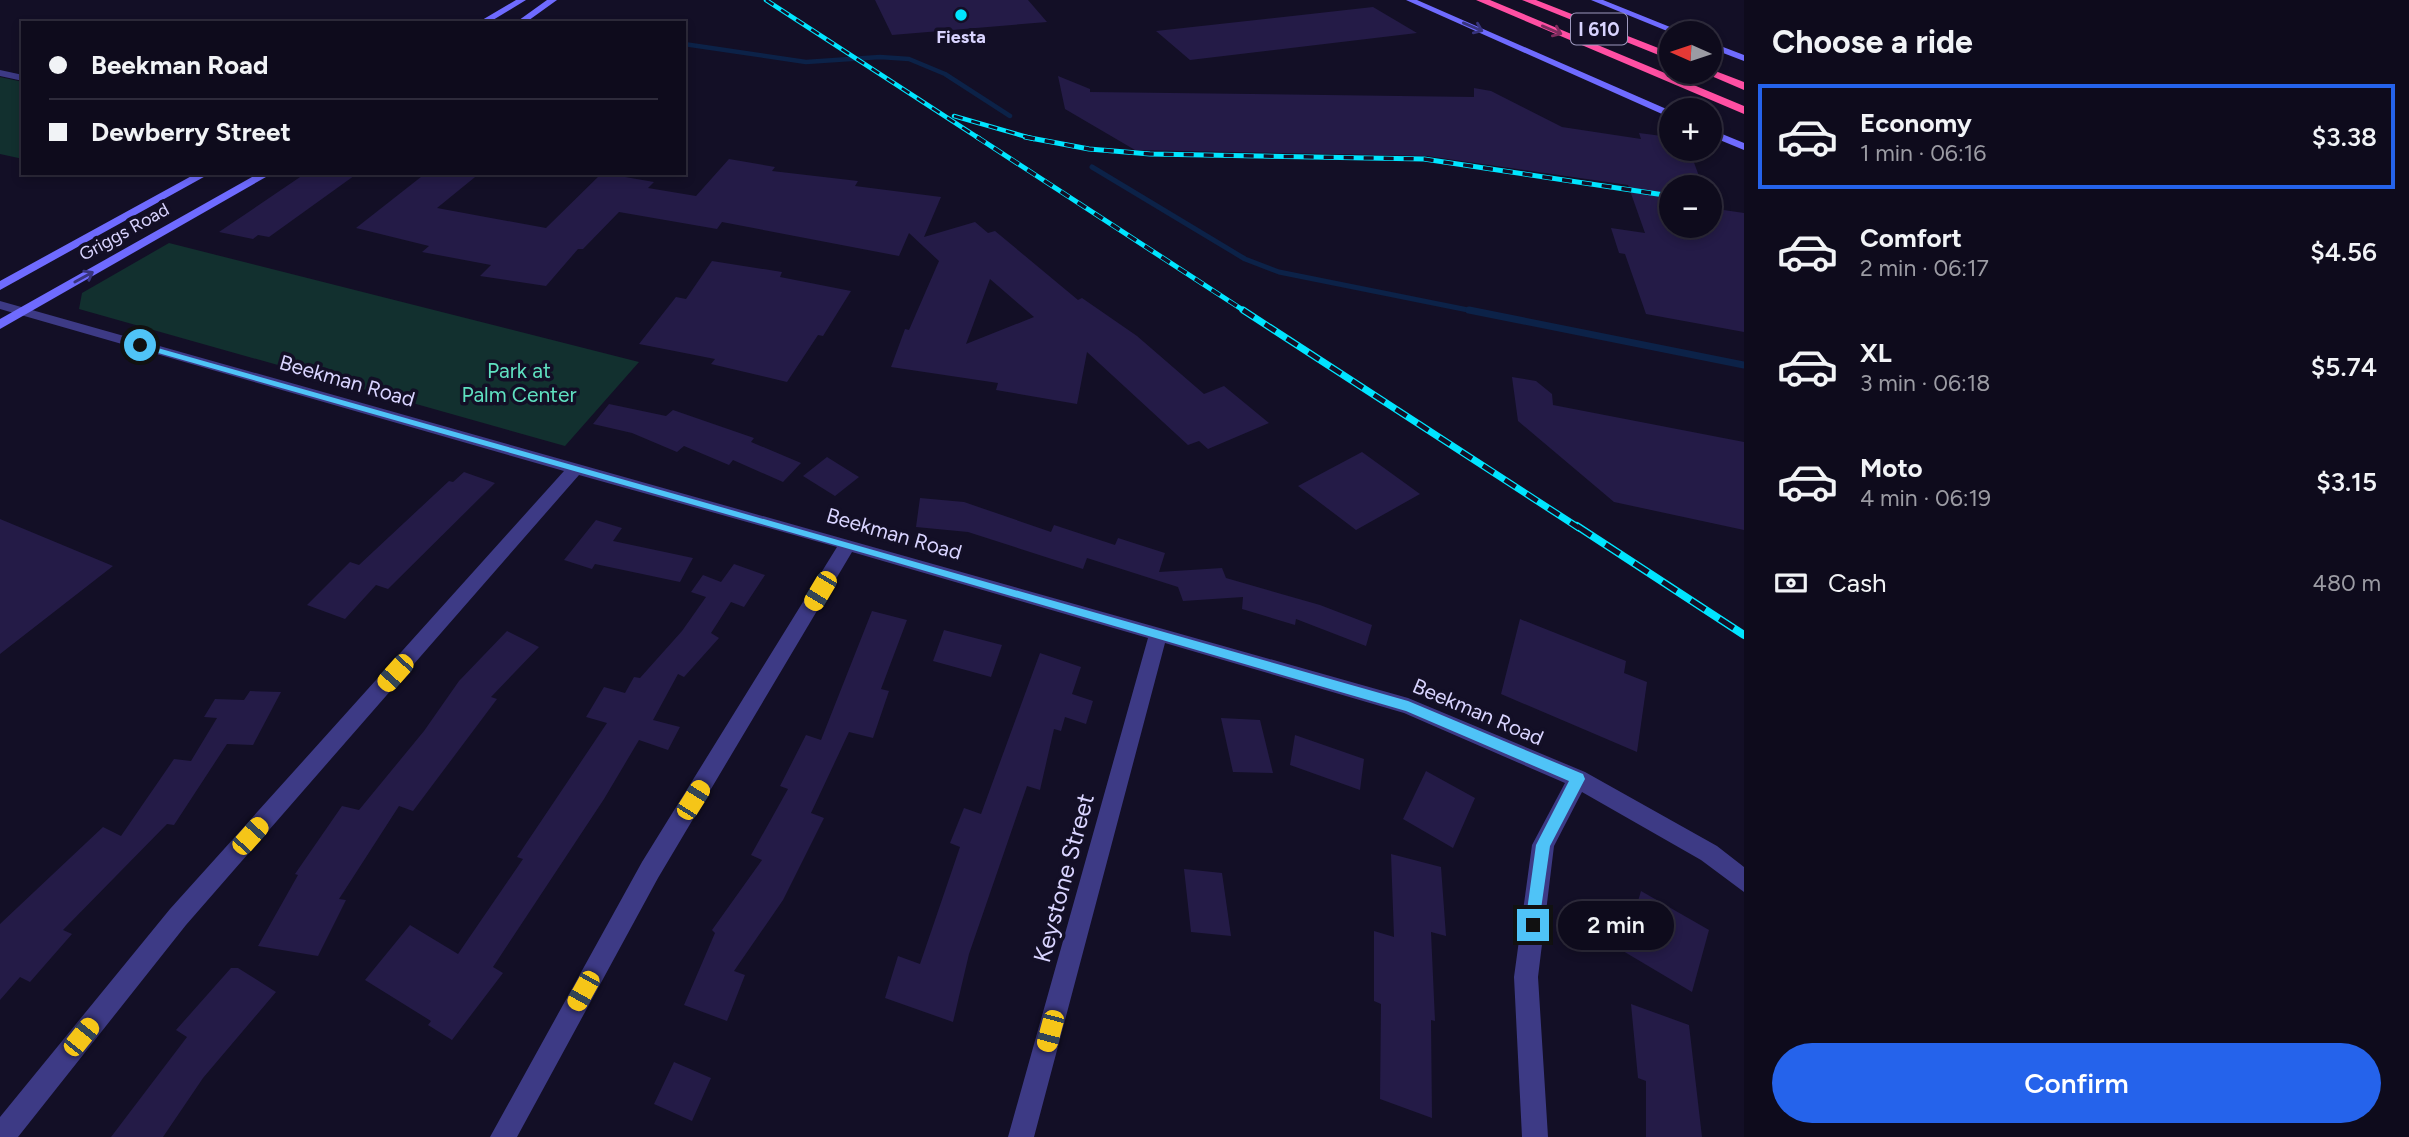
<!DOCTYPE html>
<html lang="en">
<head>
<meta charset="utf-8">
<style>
	:root { --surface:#0e0b1c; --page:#171425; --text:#f1f3f6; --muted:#9b9ba3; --line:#2e2b3b; --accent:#2563eb }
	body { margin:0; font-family:Figtree,sans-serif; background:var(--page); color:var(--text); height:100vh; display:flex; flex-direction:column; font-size:26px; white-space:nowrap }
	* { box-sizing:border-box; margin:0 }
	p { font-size:23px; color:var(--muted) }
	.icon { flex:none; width:38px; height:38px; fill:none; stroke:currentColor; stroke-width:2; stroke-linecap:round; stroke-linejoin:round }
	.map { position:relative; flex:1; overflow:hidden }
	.side { display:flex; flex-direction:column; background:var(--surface); width:665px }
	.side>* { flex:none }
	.guide { position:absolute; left:21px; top:21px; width:665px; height:154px; border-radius:0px; box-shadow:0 4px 10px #0003,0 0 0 2px var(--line); display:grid; align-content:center; height:154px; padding:0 28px; background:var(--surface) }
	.needle { width:46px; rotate:273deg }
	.controls { position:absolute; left:1659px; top:21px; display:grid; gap:14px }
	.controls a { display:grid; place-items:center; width:63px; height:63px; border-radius:50%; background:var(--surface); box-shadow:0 4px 10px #0003,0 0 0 2px var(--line); font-size:35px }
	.end { position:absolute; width:32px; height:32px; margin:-16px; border:9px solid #4fc3f7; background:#111; box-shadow:0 0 0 4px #111 }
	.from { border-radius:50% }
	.bubble { position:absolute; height:49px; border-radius:24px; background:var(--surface); box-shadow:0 4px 10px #0003,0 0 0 2px var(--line); font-size:23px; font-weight:600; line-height:49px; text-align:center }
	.car { position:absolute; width:21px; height:42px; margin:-21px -10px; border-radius:9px; box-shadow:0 0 5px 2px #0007; background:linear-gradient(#f5c518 24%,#345 0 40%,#f5c518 0 76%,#345 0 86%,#f5c518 0) }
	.guide b { display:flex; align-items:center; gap:24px; height:66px; font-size:26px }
	.guide b+b { border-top:2px solid var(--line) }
	.guide i { width:18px; height:18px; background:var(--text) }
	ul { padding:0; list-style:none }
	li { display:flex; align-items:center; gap:21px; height:105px; margin:0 14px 10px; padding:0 14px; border:4px solid transparent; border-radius:0px }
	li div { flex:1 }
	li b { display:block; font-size:26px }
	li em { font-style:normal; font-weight:600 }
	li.on { border-color:var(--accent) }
	li>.icon { width:63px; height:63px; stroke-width:1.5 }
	h2 { padding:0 28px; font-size:32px; line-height:84px }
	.pay { display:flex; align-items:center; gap:18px; height:77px; padding:0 28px; font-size:26px }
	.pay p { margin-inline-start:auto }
	.button { display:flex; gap:14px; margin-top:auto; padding:14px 28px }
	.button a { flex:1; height:80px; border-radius:42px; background:var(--accent); color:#fff; font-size:28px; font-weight:600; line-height:80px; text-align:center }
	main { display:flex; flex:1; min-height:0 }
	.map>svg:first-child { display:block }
</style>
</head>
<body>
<main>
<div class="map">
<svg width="1744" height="1137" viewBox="0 0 1744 1137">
	<rect width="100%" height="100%" fill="#130f26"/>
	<!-- green -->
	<path fill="#12302f" d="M0,77L23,82V159L0,154Z
		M169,243L639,362L565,446L79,309L82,293Z"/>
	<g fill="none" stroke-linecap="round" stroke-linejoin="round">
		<!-- stream-far2 -->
		<path stroke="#0c2248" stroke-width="4.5" d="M540,22L545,23
			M684,44L806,62L880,57L909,59L945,74L1010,116"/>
		<!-- stream-far1 -->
		<path stroke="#0c2248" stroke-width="5" d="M1092,167L1245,259L1279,272L1478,312"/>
		<!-- stream -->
		<path stroke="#0c2248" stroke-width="7" d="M1469,310L1744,365"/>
	</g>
	<!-- building -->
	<path fill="#241b47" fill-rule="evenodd" d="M875,0H1028L1047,22L892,35Z
		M1373,7L1417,33L1190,60L1156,31Z
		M1058,76L1090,89V92L1474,97V88L1491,91L1562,127L1641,139L1639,133L1662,136L1671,141V149H1689L1703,187H1671V226H1710V208L1744,213V332L1646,314L1625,254L1619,253L1611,228L1645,233L1628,185L1427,156L1135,150L1065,109Z
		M729,159L775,167L772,171L858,181L855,186L941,197L924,237L975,222L988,233L995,231L1078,300L1082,298L1137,336L1204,394L1224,386L1269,423L1208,449L1199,441L1188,445L1087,352L1077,404L996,390L998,383L891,367L905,329L909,330L939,261L909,233L899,256L722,222L717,229L619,212L583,249H578L546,286L480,276L491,265L422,252L429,246L356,228L426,173H480L437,208L546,228L602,173L654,182L648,188L696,196ZM990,279L1034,317L966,344Z
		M306,173H358L269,237L258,235L253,239L219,232Z
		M712,261L782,272L780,277L851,291L823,336L818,335L787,382L711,364L715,359L639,344L676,297L686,299Z
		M1512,377L1536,381L1552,394L1553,405L1744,442V530L1614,502L1518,421Z
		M609,404L666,416L673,410L754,438L751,442L801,463L783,482L733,460L729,465L684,446L677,452L632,433L593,424Z
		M1362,452L1420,494L1356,530L1298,486Z
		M827,457L859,477L835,496L803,476Z
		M464,472L495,483L388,589L376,585L345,619L307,605L350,562L359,565L449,481L453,482Z
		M920,498L964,502L1051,532L1054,525L1115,545L1118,538L1165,553L1159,572L1222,568L1226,578L1320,605L1372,625L1366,646L1296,619L1295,625L1242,609L1243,597L1183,601L1178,587L1087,558L1083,569L968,532L916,527Z
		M0,519L113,566L0,654Z
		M596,520L622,528L613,541L693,558L680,582L595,564L592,569L564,560Z
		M734,564L765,575L744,607L731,602L711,633L719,638L684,677L678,674L653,720L680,727L668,750L639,740L604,799L493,967L503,973L452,1040L428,1025L431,1021L365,980L410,925L458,954L523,859L517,857L607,723L586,717L604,687L625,693L634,677L640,678L682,631L706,597L691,592L703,575L721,582Z
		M872,611L907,620L881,689L889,691L873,738L849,732L811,813L824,818L783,900L734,971L745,975L727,1021L684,1005L715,933L712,930L762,860L751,855L788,789L780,786L806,735L821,740Z
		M1520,619L1626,661L1624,673L1647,682L1637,752L1501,694Z
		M944,630L1002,645L991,677L933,661Z
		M507,631L539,647L491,697L497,699L413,811L399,806L339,899L346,900L318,956L258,946L298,875L295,874L342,806L359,810L424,731L459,681Z
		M1040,653L1081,667L1072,694L1093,701L1086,724L1065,717L1061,731L1054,729L1040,790L1027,786L969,954L953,1022L885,998L898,956L920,964L960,847L950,843L964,808L981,814Z
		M250,691L281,692L253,745L227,744L174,825L167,824L63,930L72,934L30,982L20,977L0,1000V924L103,827L121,836L174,759L191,761L217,718L204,717L215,699L244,700Z
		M1221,718L1260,720L1273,773L1233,772Z
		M1295,735L1364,759L1360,790L1290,765Z
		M1426,771L1475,798L1453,848L1403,819Z
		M1391,854L1441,867L1446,936L1431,932L1435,1021L1431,1020L1432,1118L1380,1099L1381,1004L1374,1001V931L1394,937Z
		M1184,869L1222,873L1231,936L1191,932Z
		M1641,891L1709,930L1692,992L1623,951Z
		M231,968H238L276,992L203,1078L163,1137H111L187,1037L176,1030Z
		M1631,1004L1689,1025L1702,1137H1646V1081L1638,1078Z
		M674,1062L711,1078L692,1121L654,1104Z"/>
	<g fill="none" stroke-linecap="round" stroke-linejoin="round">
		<!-- street -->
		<path fill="#3d3a85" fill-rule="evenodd" d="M0,70L23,75V81L0,76Z
			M0,301L1408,698L1585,772L1717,846L1744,867V892L1701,860L1582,792L1554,846L1538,977L1548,1137H1522L1514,977L1532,845L1565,783L1404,713L1165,643L1034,1137H1008L1148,638L852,552L658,878L517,1137H490L642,862L837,547L579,475L186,925L18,1137H0V1117L170,909L564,471L0,309Z"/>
		<!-- secondary -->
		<path fill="#6f6bff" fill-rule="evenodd" d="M516,0H526L488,23H477Z
			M547,0H557L525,23H515Z
			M1406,0H1417L1671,111V118Z
			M1591,0H1603L1685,33H1672Z
			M1710,42L1744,55V61L1710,48Z
			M1710,129L1744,143V150L1710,136Z
			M197,173H211L0,290V281Z
			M259,173H273L0,329V319Z"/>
		<!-- highway -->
		<path fill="#ff4fa3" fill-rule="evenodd" d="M1476,0H1490L1744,106V114Z
			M1522,0H1536L1671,53V60Z
			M1710,69L1744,82V90L1702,72H1710Z"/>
		<defs>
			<path id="rail-far3" d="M766,0L980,139
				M954,116L1034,139"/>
			<path id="rail-far2" d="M977,137L1246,312
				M1025,137L1089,149L1150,154L1424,159L1671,196"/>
			<path id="rail-far1" d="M1243,310L1579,528"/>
			<path id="rail" d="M1577,526L1744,635"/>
		</defs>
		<!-- rail-far3 casing -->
		<use href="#rail-far3" stroke="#00e5ff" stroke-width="4.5"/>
		<!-- rail-far2 casing -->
		<use href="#rail-far2" stroke="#00e5ff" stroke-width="5"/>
		<!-- rail-far1 casing -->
		<use href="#rail-far1" stroke="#00e5ff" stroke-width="7"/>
		<!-- rail casing -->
		<use href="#rail" stroke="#00e5ff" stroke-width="8"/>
		<!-- rail-far3 -->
		<use href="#rail-far3" stroke="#130f26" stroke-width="2.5" stroke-dasharray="9" stroke-linecap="butt"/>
		<!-- rail-far2 -->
		<use href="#rail-far2" stroke="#130f26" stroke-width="3.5" stroke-dasharray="10" stroke-linecap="butt"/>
		<!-- rail-far1 -->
		<use href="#rail-far1" stroke="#130f26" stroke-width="4.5" stroke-dasharray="13" stroke-linecap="butt"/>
		<!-- rail -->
		<use href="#rail" stroke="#130f26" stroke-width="5" stroke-dasharray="17" stroke-linecap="butt"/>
	</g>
	<!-- one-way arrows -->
	<defs><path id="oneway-shaft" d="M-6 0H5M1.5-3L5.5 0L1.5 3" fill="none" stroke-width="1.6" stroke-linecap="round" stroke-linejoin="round" transform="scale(1.75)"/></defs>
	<g stroke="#38347d">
		<use href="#oneway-shaft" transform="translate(1473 27) rotate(23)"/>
		<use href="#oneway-shaft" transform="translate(84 277) rotate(-29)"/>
	</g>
	<use stroke="#7d2c5e" href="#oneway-shaft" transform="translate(1552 30) rotate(23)"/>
	<!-- route -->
	<path fill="#4fc3f7" d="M140,343L1408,701L1583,774L1585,779L1550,846L1538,930H1527L1525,925L1536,845L1569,781L1406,711L874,556L137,347Z"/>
	<!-- markers -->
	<circle fill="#00e5ff" stroke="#130f26" stroke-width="2.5" cx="961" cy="15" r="7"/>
	<g text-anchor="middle" stroke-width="7" stroke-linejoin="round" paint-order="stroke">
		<!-- far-poi labels -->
		<g font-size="18" font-weight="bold" fill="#d9d4ff" stroke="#130f26">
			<text x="961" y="43">Fiesta</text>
		</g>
		<!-- far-street labels -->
		<g font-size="18" fill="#d9d4ff" stroke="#130f26">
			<text transform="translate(124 232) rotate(-29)" y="6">Griggs Road</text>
		</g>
		<!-- shield labels -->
		<rect fill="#130f26" stroke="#9e99be" stroke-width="2" x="1571" y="13.5" width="56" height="31" rx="5"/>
		<g font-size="19" font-weight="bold" fill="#d9d4ff">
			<text x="1599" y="36">I 610</text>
		</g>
		<!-- park labels -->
		<g font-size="21" fill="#5fe0c0" stroke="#130f26">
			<text x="519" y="378">Park at<tspan x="519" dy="24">Palm Center</tspan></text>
		</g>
		<!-- street labels -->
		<g font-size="21" fill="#d9d4ff" stroke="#130f26">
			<text transform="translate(347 381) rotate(16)" y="7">Beekman Road</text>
			<text transform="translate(894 534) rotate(16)" y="7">Beekman Road</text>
			<text transform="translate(1478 712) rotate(23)" y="7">Beekman Road</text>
		</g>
		<!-- near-street labels -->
		<g font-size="24" fill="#d9d4ff" stroke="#130f26">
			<text transform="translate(1064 878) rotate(-75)" y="8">Keystone Street</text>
		</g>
	</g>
</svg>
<div class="controls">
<a><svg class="needle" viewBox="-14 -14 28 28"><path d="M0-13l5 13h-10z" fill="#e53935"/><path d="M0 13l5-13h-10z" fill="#9b9ba3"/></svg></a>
<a>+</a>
<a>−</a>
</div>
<i class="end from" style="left:140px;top:345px"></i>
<i class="end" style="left:1533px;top:925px"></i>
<div class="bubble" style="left:1558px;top:901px;width:116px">2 min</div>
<i class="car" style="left:820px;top:591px;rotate:211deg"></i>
<i class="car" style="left:395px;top:673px;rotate:222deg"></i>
<i class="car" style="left:693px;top:800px;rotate:32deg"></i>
<i class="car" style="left:250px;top:836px;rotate:42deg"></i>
<i class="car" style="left:583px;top:991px;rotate:209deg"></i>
<i class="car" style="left:1050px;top:1031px;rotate:195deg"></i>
<i class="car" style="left:81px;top:1037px;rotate:39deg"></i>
<div class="guide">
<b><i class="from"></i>Beekman Road</b>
<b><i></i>Dewberry Street</b>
</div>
</div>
<section class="side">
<h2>Choose a ride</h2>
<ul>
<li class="on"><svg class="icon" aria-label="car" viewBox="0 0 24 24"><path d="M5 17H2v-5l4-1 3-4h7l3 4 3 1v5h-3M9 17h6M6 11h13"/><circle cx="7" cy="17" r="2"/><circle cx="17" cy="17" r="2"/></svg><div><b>Economy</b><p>1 min · 06:16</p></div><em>$3.38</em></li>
<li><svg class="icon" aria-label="car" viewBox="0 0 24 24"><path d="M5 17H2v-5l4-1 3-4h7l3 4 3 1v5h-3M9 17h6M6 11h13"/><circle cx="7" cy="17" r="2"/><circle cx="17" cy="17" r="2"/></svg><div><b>Comfort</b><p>2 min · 06:17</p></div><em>$4.56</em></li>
<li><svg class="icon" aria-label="car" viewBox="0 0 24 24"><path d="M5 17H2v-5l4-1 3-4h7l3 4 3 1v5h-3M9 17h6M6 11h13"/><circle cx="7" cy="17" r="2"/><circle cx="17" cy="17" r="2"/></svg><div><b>XL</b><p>3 min · 06:18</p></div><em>$5.74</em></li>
<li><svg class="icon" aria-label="car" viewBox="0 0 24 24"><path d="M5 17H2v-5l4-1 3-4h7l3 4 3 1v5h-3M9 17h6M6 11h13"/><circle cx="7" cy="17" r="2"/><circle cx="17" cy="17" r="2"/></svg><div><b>Moto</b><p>4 min · 06:19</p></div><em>$3.15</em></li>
</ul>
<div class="pay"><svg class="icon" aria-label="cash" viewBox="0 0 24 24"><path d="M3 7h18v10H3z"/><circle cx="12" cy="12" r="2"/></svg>Cash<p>480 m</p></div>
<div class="button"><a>Confirm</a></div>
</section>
</main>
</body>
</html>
